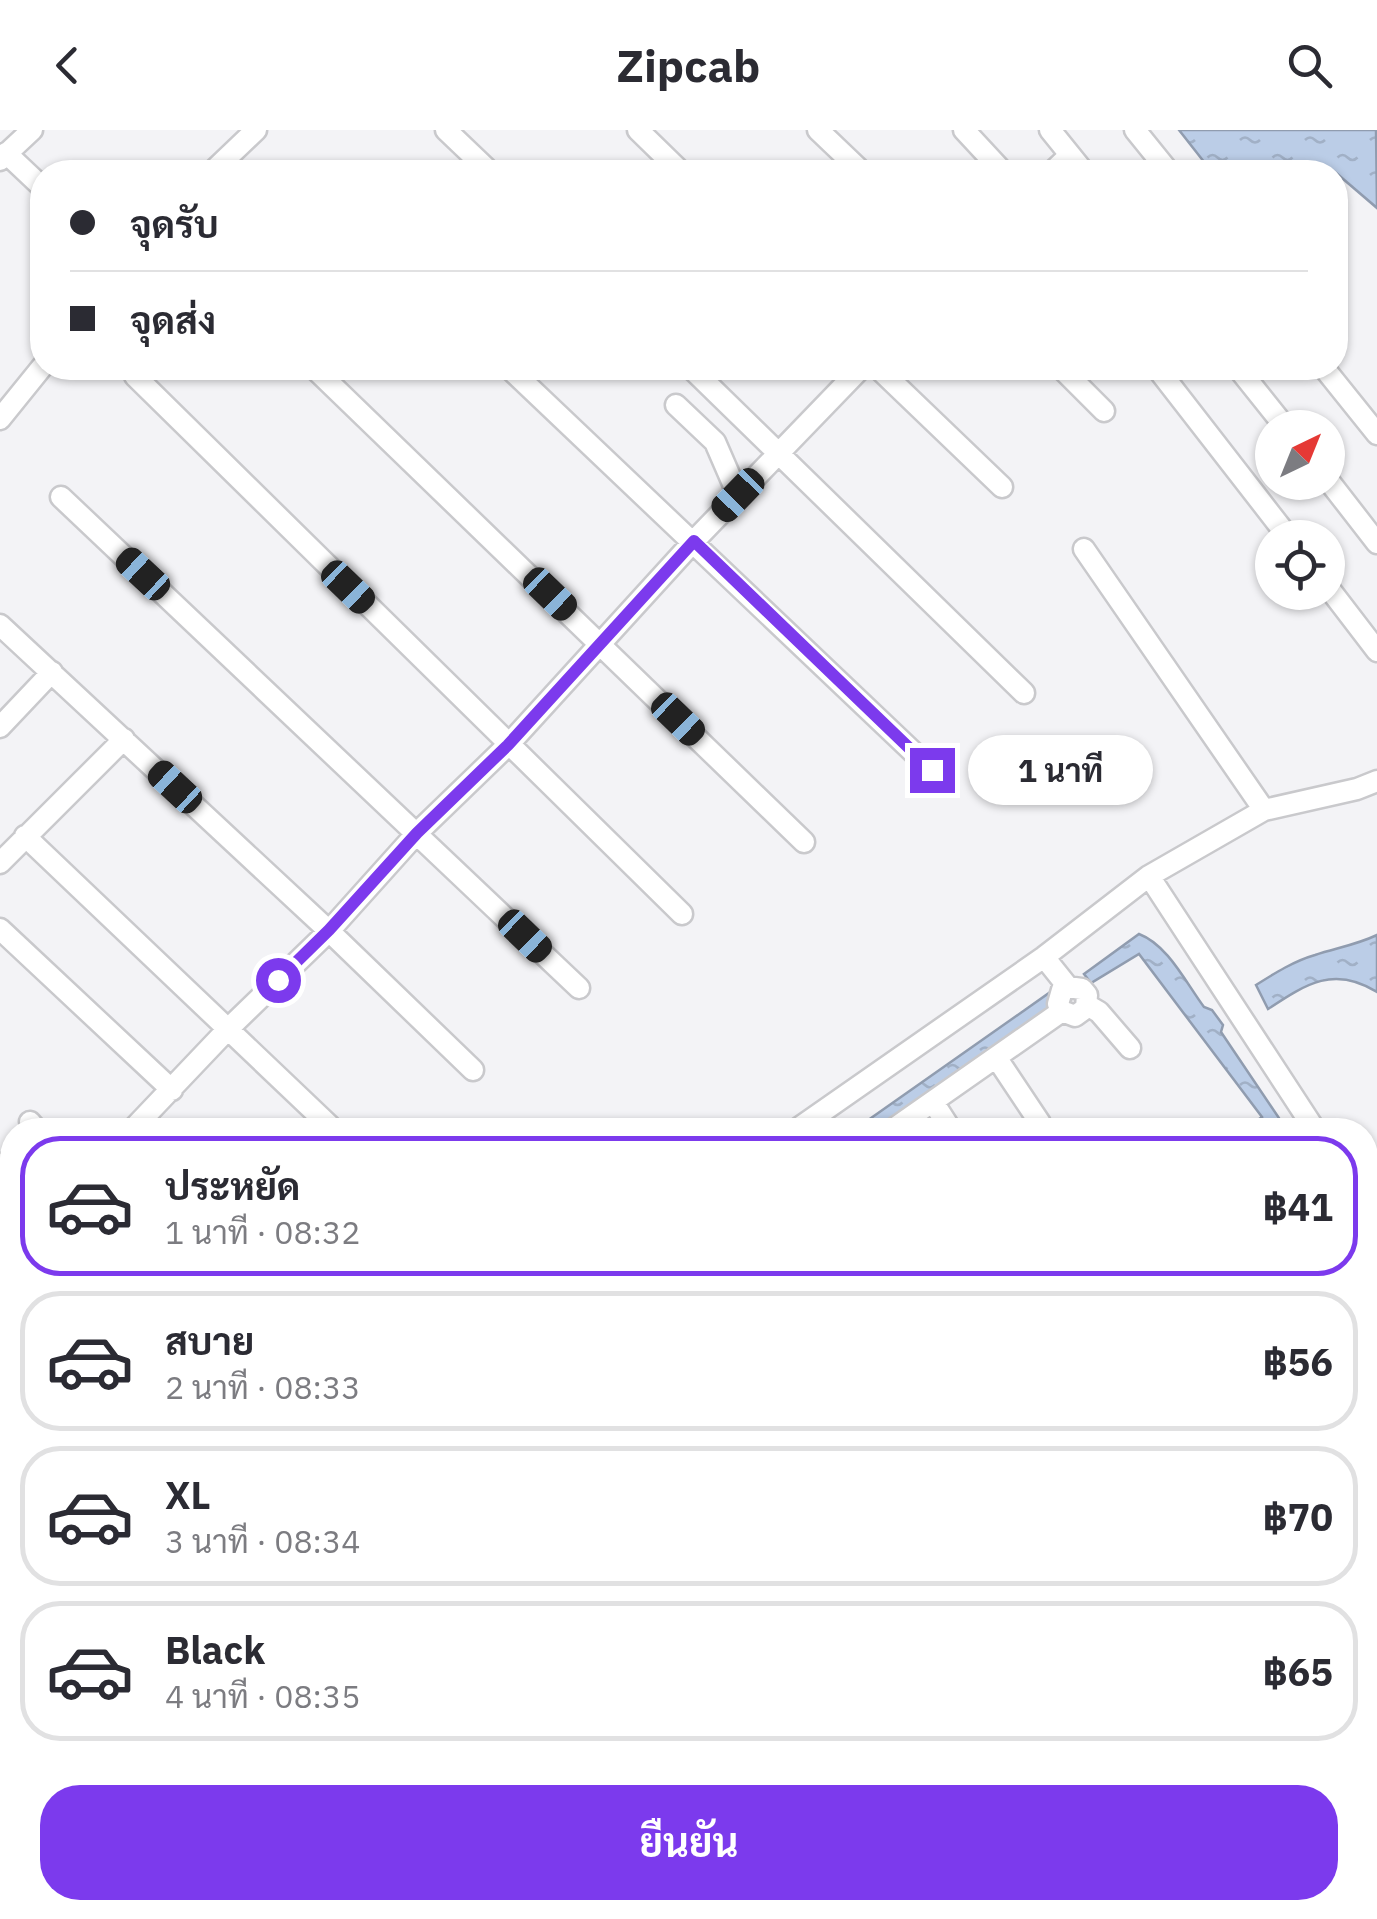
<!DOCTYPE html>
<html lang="th">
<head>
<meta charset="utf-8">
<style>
	:root { --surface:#fff; --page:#f7f7f7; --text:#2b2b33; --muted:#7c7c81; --line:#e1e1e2; --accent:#7c3aed }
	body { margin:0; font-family:"IBM Plex Sans",Sarabun,sans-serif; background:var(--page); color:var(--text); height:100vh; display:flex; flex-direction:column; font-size:38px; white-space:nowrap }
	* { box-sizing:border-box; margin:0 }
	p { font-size:32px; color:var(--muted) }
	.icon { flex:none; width:55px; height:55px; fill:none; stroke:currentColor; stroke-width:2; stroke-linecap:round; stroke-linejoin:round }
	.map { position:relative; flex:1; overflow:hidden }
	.panel { position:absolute; left:0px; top:988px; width:1378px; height:802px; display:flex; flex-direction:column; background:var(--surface); border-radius:40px 40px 0 0; box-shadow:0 2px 8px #0004 }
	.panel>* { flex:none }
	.top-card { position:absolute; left:30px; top:30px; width:1318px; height:220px; border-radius:40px; box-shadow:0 2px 8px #0004; display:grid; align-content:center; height:220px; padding:0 40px; background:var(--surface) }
	.needle { width:65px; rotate:43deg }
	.controls { position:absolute; left:1255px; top:280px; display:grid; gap:20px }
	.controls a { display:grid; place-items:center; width:90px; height:90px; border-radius:50%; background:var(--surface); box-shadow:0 2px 8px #0004; font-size:50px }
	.end { position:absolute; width:45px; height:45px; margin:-22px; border:12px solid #7c3aed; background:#fff; box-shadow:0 0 0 5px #fff }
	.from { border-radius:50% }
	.bubble { position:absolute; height:70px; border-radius:35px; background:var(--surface); box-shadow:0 2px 8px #0004; font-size:32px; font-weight:700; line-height:70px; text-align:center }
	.car { position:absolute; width:30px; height:60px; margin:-30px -15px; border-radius:12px; box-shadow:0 0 8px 2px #0007; background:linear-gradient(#222 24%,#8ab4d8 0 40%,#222 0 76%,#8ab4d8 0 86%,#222 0) }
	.top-card b { display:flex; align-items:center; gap:35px; height:95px; font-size:38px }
	.top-card b+b { border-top:2px solid var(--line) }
	.top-card i { width:25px; height:25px; background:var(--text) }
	ul { padding:18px 0 0; list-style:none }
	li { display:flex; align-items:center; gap:30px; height:140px; margin:0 20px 15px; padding:0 20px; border:5px solid var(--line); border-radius:40px }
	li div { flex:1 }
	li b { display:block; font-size:38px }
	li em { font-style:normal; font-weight:700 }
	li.active { border-color:var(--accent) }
	li>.icon { width:90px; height:90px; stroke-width:1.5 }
	.button { display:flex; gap:20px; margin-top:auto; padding:20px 40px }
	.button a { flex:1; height:115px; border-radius:40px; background:var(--accent); color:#fff; font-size:40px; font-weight:700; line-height:115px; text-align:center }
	header { display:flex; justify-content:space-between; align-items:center; height:130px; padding:0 40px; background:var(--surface); font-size:45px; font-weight:700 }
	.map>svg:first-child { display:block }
</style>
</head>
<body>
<header><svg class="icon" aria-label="back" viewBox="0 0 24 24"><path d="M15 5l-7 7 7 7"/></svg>Zipcab<svg class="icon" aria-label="search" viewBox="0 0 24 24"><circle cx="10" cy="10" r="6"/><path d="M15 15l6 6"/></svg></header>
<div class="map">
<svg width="1377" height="1789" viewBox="0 0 1377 1789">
	<defs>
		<pattern id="water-ripples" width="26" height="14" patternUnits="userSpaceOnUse" patternTransform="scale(2.5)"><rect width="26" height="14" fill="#bbcde7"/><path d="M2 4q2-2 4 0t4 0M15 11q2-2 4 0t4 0" fill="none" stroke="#a1b0c6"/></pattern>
	</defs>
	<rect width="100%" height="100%" fill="#f3f3f6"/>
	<!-- water -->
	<path fill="url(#water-ripples)" stroke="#909caf" stroke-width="2.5" d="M1179,0H1376L1377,78L1335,42L1293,39L1277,42H1212Z
		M1139,804C1168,815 1186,853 1204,877L1212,880L1223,895L1221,902L1287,1000H1243L1262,987L1139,824L1091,853L1084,844Z
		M1377,805V862C1334,835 1306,854 1268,879L1256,855C1275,843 1294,831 1315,825C1336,818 1356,815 1377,805Z
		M1049,863L1055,865L1057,874L887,1000H854Z"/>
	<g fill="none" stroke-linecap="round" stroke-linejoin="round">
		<defs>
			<path id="minor" d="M446,0L490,42
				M638,0L681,42
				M818,0L862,42
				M964,0L1003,42
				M1050,0L1084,42
				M1135,0L1169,42
				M6,23L42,57
				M0,30L32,0
				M212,42L256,0
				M1052,42L1070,25
				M314,238L804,712
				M509,238L932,640
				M691,238L1024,563
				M878,238L1002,357
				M1061,238L1104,281
				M1157,238L1289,408
				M1238,238L1286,298
				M1324,238L1377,304
				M135,246L682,784
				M676,275L715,312L738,365
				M0,289L42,237
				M1328,350L1377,413
				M61,367L579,858
				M1084,419L1264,680
				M1328,457L1377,521
				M0,495L329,801L473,940
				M0,597L52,542
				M25,706L334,1000
				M0,733L124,609
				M1149,746L1315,1000
				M0,799L172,960
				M1044,827L1068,857L1082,859L1087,865L1086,878L1075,886L1062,881L1058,874L1062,860L1068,857
				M1087,875L1099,882L1130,918
				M996,927L1040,993
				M933,972L951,1000
				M30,992L37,1000
				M132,1000L228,899L329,801L417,703L508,615L694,411L861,238
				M796,1000L1044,827L1149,746L1264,680L1357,659L1377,651
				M892,1000L1062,881
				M0,1034L12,1047
				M1365,1075L1377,1094
				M0,1138L12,1125
				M0,1314L12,1329
				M1365,1364L1377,1385
				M0,1544L12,1539
				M1365,1762L1377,1782
				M0,1778L12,1767
				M1032,1778L1035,1789
				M1166,1778L1172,1789
				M30,1789L43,1778"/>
		</defs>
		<!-- minor casing -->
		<use href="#minor" stroke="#c9c9cc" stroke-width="25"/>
		<!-- minor -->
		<use href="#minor" stroke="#fff" stroke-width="20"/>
	</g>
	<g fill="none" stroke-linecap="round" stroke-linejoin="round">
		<!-- route -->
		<path stroke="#7c3aed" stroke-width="12" d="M278,850L329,800L417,703L508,615L694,411L932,640"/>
	</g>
</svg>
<div class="controls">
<a><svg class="needle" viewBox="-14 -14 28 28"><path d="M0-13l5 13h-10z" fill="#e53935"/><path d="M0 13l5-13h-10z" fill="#7c7c81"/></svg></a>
<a><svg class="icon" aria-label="locate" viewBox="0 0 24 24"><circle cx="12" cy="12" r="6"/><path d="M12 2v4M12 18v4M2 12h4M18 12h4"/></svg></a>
</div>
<i class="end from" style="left:278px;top:850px"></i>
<i class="end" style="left:932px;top:640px"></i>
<div class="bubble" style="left:968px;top:605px;width:185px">1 นาที</div>
<i class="car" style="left:738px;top:365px;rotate:224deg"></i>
<i class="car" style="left:143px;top:444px;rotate:313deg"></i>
<i class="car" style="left:348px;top:457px;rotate:134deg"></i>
<i class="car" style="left:550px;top:464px;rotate:134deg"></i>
<i class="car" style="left:678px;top:589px;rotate:134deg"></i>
<i class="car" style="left:175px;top:657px;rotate:313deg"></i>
<i class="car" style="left:525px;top:806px;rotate:134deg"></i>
<div class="top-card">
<b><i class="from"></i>จุดรับ</b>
<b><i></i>จุดส่ง</b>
</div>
<section class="panel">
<ul>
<li class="active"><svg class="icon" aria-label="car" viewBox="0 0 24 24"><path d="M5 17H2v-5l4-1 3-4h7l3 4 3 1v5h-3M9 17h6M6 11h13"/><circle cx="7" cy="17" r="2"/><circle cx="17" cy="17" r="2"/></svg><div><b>ประหยัด</b><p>1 นาที · 08:32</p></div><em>฿41</em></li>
<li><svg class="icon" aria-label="car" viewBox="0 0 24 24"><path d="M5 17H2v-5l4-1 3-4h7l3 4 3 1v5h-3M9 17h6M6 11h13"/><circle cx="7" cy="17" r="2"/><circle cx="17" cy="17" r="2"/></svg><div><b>สบาย</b><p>2 นาที · 08:33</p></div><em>฿56</em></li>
<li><svg class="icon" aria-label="car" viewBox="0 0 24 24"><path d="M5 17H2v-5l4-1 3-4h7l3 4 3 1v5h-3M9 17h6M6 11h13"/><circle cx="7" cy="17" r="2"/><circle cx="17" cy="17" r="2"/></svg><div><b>XL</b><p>3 นาที · 08:34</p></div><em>฿70</em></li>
<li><svg class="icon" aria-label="car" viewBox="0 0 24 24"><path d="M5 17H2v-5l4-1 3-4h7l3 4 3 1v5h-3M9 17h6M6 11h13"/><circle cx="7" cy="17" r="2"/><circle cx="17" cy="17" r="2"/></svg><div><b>Black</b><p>4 นาที · 08:35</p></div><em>฿65</em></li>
</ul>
<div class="button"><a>ยืนยัน</a></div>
</section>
</div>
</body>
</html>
